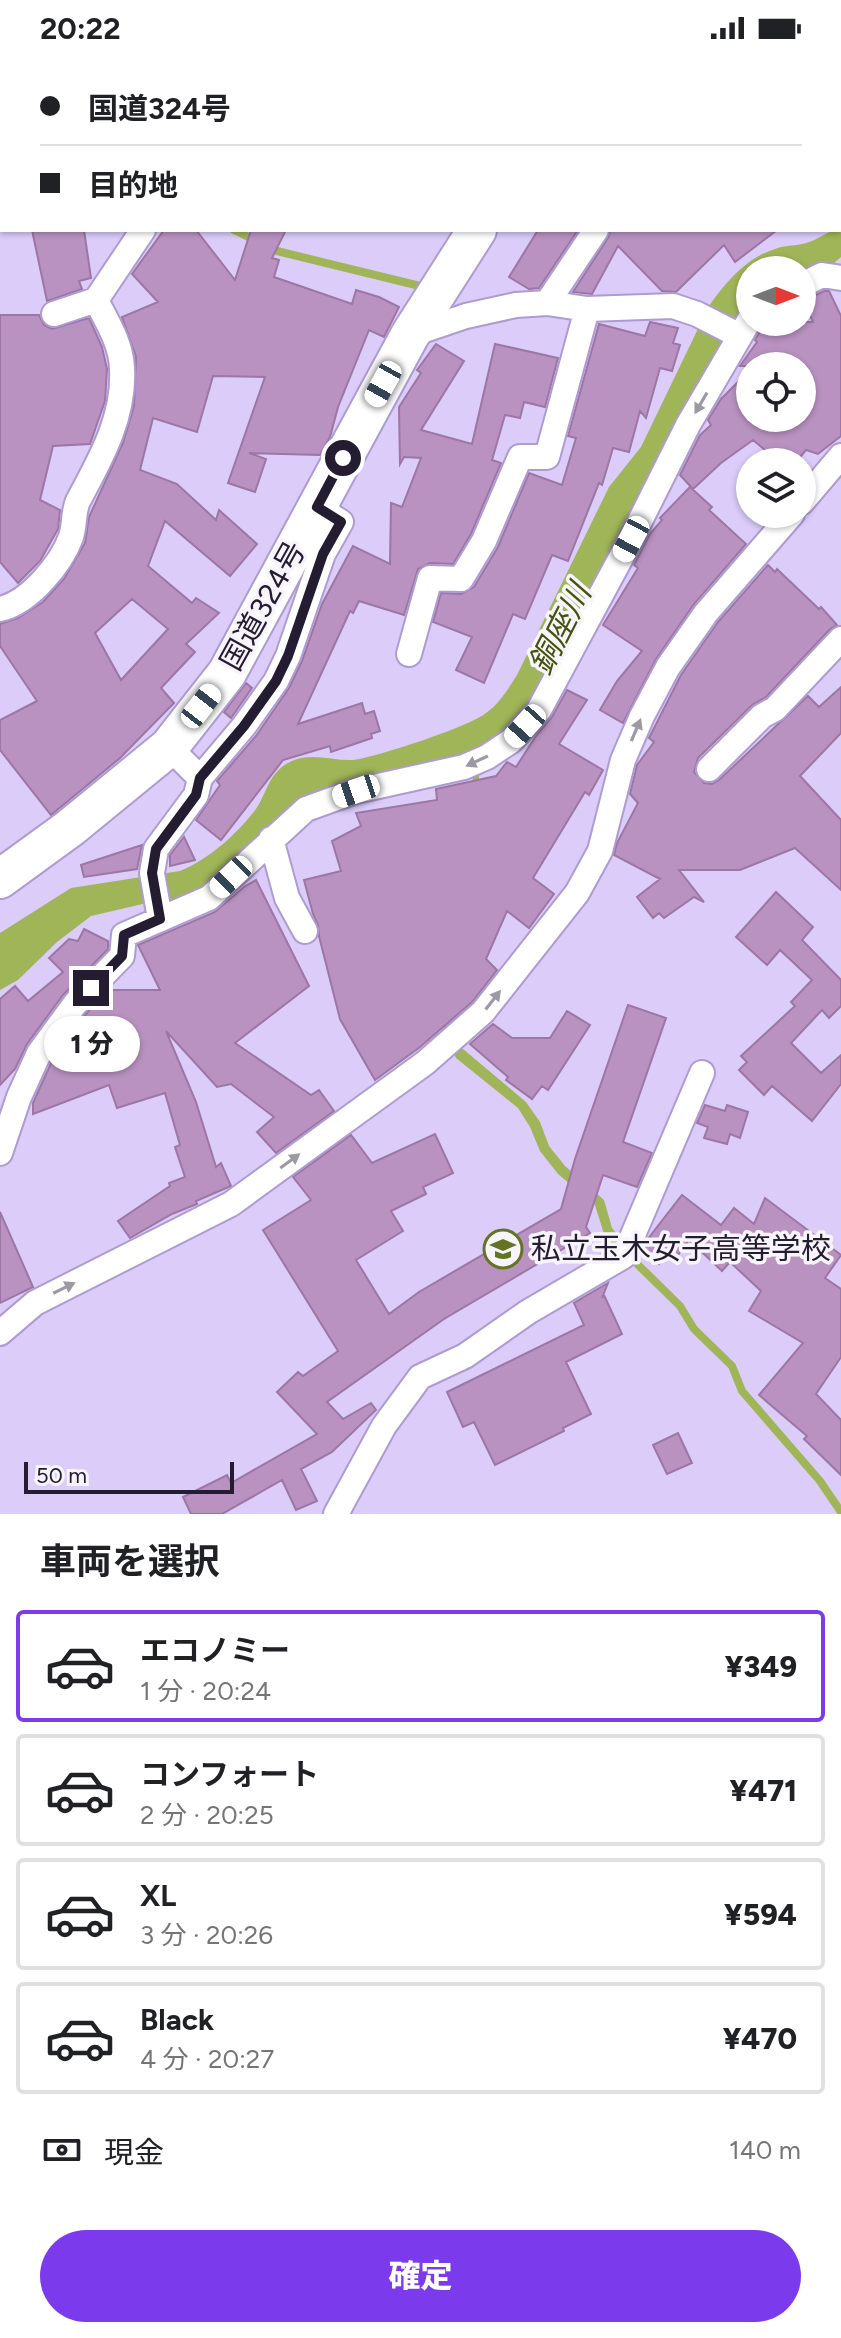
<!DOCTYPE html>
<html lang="ja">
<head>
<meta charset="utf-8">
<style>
	:root { --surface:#fff; --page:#f6f6f6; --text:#202124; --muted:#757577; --line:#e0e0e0; --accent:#7c3aed }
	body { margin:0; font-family:Figtree,"Noto Sans JP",sans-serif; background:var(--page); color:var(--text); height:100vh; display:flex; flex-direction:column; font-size:30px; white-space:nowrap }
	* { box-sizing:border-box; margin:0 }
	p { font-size:26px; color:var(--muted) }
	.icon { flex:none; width:44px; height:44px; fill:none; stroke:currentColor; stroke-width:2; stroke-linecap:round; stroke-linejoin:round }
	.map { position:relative; height:1458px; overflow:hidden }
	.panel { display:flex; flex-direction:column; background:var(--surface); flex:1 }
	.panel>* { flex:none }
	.top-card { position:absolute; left:0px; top:0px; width:842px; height:176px; box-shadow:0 2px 6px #0004; display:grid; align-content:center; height:176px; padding:0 40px; background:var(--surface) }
	.needle { width:52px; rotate:90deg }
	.buttons { position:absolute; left:736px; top:200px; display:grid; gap:16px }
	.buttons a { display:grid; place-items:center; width:80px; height:80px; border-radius:50%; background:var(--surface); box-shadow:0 2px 6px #0004; font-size:40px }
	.scale { position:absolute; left:24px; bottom:20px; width:210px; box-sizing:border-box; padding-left:8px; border:4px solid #241c31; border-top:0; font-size:22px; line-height:28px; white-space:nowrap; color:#241c31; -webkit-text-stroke:6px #f7f5fb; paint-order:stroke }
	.end { position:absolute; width:36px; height:36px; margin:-18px; border:10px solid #241c31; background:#fff; box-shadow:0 0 0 4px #fff }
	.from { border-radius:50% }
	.bubble { position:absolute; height:56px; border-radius:28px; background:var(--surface); box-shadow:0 2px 6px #0004; font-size:26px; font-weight:800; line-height:56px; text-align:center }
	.car { position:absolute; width:24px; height:48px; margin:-24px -12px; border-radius:10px; box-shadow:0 0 6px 2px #0007; background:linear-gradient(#fff 24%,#345 0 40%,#fff 0 76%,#345 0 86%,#fff 0) }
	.top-card b { display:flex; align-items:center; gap:28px; height:76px; font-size:30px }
	.top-card b+b { border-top:2px solid var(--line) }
	.top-card i { width:20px; height:20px; background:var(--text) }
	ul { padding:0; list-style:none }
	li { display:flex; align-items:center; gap:24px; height:112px; margin:0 16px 12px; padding:0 24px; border:4px solid var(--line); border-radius:8px }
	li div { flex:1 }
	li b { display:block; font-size:30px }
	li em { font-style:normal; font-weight:800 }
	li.current { border-color:var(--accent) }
	li>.icon { width:72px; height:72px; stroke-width:1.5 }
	h2 { padding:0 40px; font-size:36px; line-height:96px }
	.pay { display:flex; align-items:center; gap:20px; height:88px; padding:0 40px; font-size:30px }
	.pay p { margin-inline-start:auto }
	.action { display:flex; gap:16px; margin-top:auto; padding:16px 40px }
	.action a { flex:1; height:92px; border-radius:48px; background:var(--accent); color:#fff; font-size:32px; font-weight:800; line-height:92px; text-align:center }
	.status { display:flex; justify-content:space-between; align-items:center; height:56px; padding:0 40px; background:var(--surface); direction:ltr }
	.status svg { height:22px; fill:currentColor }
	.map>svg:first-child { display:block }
</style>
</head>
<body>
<div class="status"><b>20:22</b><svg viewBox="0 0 49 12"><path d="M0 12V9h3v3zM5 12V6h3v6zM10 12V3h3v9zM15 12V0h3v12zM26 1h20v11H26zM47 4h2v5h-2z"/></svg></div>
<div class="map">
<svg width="841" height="1458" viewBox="0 0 841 1458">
	<rect width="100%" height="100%" fill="#dbccfa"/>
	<!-- water -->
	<path fill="#a0b557" d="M841,166V201L826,214L802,222V214H750V255L538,642L479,711V728L438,954L455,973L463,993L526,1046L540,1066L549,1090L565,1110L604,1144L612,1172L623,1185L616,1193L604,1178L595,1149L558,1118L540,1095L530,1071L518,1052L456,1002L433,957L473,728L472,713L323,737L221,823L168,853L151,846L91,860L57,886L18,924L0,934V877L71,832L180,815C208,804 238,777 256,753C268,735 269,715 292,705C313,696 332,705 353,704C374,702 471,670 486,657C500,647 508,633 517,619L609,431L641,391L709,250C726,226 746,202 775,193C784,189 796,190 806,187C819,184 827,174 840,174Z"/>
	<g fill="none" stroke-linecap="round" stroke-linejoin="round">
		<!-- stream -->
		<path stroke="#a0b557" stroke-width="8" d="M234,174L277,195L420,230
			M627,1198L680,1250L694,1273L732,1310L742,1335L820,1425L841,1456"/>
	</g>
	<!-- building -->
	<path fill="#b992c1" stroke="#9c76a4" stroke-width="2" fill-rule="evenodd" d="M32,174H84L91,222L79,225L82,233L47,245Z
		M164,174H196L235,224L251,174H286L272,202L279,204L274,221L352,248L356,234L379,241L399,251L384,281L369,274L338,351L330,381L320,399L249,397L266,403L255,436L228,427L265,321L213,320L197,376L153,362L140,414L177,428L216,464L219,454L257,488L230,520L165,465L148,510L192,547L196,542L219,557L186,588L195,596L161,632L174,647L120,702L51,759L0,694V664L37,645L0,590V568L18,562L43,546L64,523L85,487L89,461L123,387L134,350L136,301L122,261L158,246L132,218ZM132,543L168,573L121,624L95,577Z
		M538,174H578L539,232L529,233L509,221Z
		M611,174H777L735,206L724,189L676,236L662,235L618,190L592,238L573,236L608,182Z
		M824,235H829L841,260V380L818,398L806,394L796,406H779L753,384L721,407L693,433L680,419L700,379L711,369L708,364L721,343L750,314V362H802V310H740L757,286L755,284L762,272L769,266H813L803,245Z
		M0,259H39L44,269L52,273L89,262L102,291L107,313L105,345L90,388L53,390L40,444L60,454L58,473L40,505L18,527L0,506Z
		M650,266L678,272L673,287L680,289L672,315L660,312L646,362L640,355L629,396L613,392L602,429L599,427L568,505L552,499L525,563L513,558L484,627L456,614L472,581L433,566L441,537L461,538L474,531L498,491L529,417L562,429L576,382L568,380L599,268L645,280Z
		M436,288L464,305L421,374L472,388L495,288L558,302L545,351L524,346L520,362L505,359L492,404L501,407L471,478L453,508L430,507L418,513L404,559L359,545L353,557L350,555L298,668L362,647L365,658L374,655L380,675L371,678L372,682L331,696L330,690L283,704L221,784L196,764L220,729L217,725L256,680L289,632L302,605L322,548L353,490L390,508L391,447L402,451L421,402L404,401L400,408L399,351L421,317L417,314Z
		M690,431L712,451L709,454L746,488L694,548L656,603L623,667L600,654L617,625L642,595L603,569L638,512L634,509L650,478L662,464L660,462Z
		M768,509L775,516L777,513L819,553L821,551L837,569L830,573L766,641L752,649L698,702L694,716L704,727L712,728L719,724L808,640L819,651L841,631V677L800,720L841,764V834L795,792L740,814H679L704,846L694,841L664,862L659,857L653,862L637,841L660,823L614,799L617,787L638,747L630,738L637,709L654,686L649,682L681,619L718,566Z
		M246,627L252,632L231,662L224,656Z
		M567,634L587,644L559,688L603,714L589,739L585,736L533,822L554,838L529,872L507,855L486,903L497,914L472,946L420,991L375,1024L340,963L319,880L318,869L313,858L304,824L341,815L332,785L361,770L356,757L437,744L436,733L496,720L507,706L516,711L536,680L552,661Z
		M184,781L195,804L170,810V799Z
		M142,789L137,813L84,821L81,809Z
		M256,824L309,930L235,987L311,1039L319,1034L334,1055L276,1097L257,1076L274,1061L231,1028L217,1031L166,975L196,1046L216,1111L221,1107L231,1130L196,1145L197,1148L172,1158L130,1182L118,1165L170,1130L169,1127L185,1121L175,1091L180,1089L165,1037L117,1052L109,1029L33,1058V1047L52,1005L86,958L109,934H160L138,889L215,856L244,831Z
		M776,836L813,871L802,884L841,924V950L829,962L822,954L791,987L821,1017L841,999V1028L812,1065L772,1030L764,1039L739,1014L747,1006L741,1000L795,950L791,946L812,924L780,894L767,909L736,881Z
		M84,873L108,885V893L63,939L27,988L15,1013L0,1029V943L15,930L28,945L63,916L49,902L69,883L78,885Z
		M628,949L666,962L623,1086L652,1097L637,1131L603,1119L586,1171L590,1177L444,1263L327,1346L343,1363L371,1347L376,1354L332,1396L301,1413L317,1445L296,1454L282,1424L222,1458H191L183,1441L227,1419L231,1427L317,1378L277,1336L298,1316L303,1320L338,1295L263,1174L311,1144L293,1121L351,1079L372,1107L435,1078L453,1117L423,1131L426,1138L391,1155L403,1175L356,1204L389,1258L419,1236L561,1153L575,1103Z
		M567,955L590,969L548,1034L542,1030L532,1043L506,1024L508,1021L470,988L493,968L512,982H550Z
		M705,1049L725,1055L727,1049L748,1056L740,1082L730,1078L727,1088L704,1082L708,1071L697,1067Z
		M682,1139L721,1169L734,1152L754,1168L765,1142L841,1199L825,1222L841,1233V1301L816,1338L841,1364V1419L804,1383L807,1380L759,1339L803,1287L749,1255L761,1235L730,1206L722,1215L689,1184L675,1203L668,1197L659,1208L642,1195L647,1184Z
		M0,1156L33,1231L0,1247Z
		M608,1227L602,1242L604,1239L622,1278L566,1306L591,1358L563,1372L564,1375L495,1409L474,1366L463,1371L447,1336L584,1269L574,1247Z
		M678,1377L692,1407L667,1418L653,1389Z"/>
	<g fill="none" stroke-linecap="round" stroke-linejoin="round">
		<defs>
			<path id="minor" d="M382,2L388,0
				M670,2L671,0
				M840,89L841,88
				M802,229L822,219L841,222
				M547,247L596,174
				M54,258L96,244L143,174
				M410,279L466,260L516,249L547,247L587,253L673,250L697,258L740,280
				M802,446L841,400
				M0,553C29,547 61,508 71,481C75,469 73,456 78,445C100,404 125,361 122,312C121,287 107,266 96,244
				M409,598L430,522L461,523L484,485L520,401H547L587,253
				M709,713L762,660L775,653L841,583
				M200,722L244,670L276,625L288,600L323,498L341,466L317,451
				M271,783L287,842L305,875
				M160,863L152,817L156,793L196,739L200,722L169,691
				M0,1097L19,1041L39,997L75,948L122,900L124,879L209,842L306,753L356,735L464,711L487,701L511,685L539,654L631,483L688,369L750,263
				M0,1277L35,1247L231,1148L425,1007L483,956L577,837L600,795L623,704L642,660L668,611L706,557L792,458
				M336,1458L384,1370L420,1321L465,1300L528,1256L624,1200L702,1017"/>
			<path id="trunk" d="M640,2L643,0
				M0,823L70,772L169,691L227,617L410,279L477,174"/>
		</defs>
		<!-- minor casing -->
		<use href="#minor" stroke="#ae9bd2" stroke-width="28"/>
		<!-- trunk casing -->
		<use href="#trunk" stroke="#ae9bd2" stroke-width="42"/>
		<!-- minor -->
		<use href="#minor" stroke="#fff" stroke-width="24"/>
		<!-- trunk -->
		<use href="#trunk" stroke="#fff" stroke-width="38"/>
	</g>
	<!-- one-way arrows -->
	<defs><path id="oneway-solid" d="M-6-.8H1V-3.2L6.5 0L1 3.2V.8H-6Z" transform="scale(2)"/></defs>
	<g fill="#9c99a2">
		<use href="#oneway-solid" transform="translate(701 347) rotate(120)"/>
		<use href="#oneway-solid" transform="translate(636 674) rotate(-67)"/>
		<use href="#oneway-solid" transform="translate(477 705) rotate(155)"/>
		<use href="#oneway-solid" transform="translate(493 944) rotate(-52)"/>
		<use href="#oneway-solid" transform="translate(290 1105) rotate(-36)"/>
		<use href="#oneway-solid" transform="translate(64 1232) rotate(-26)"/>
	</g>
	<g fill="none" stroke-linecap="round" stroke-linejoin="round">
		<!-- route -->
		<path stroke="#241c31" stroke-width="10" d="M91,932L122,900L124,879L160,863L152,817L156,793L196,739L200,722L244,670L276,625L288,600L323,498L341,466L317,451L343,402"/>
	</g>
	<!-- icons -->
	<defs>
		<symbol id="school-ring" viewBox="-11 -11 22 22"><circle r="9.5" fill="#f7f5fb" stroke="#637422" stroke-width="1.5"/><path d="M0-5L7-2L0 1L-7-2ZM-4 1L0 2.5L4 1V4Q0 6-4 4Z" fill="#637422"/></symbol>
	</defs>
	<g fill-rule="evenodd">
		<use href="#school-ring" x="481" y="1171" width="44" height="44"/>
	</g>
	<g text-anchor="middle" stroke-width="7" stroke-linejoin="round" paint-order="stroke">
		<!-- street labels -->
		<g font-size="30" fill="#241c31" stroke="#f7f5fb">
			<text transform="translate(263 550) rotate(-61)" y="10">国道324号</text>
		</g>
		<!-- poi labels -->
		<g font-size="30" fill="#241c31" stroke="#f7f5fb" text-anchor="start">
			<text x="531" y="1203">私立玉木女子高等学校</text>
		</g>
		<!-- water labels -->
		<g font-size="32" font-style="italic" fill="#46530d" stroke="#f7f5fb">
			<text transform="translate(560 573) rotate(-63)" y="11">銅座川</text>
		</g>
	</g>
</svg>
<div class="buttons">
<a><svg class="needle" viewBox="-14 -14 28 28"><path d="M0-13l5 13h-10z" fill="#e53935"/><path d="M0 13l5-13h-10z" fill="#757577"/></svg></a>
<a><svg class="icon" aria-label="locate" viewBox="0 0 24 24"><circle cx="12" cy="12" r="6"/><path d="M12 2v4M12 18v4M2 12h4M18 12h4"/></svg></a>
<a><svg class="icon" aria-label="layers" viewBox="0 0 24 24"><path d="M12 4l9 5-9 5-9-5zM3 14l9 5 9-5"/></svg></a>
</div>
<div class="scale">50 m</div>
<i class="end from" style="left:343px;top:402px"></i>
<i class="end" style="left:91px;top:932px"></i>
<div class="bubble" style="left:44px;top:960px;width:96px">1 分</div>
<i class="car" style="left:383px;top:328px;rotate:209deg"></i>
<i class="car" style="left:631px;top:483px;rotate:208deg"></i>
<i class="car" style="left:201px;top:650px;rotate:38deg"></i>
<i class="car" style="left:525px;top:670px;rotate:222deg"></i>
<i class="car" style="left:356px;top:735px;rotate:251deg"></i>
<i class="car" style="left:231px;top:821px;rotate:226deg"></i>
<div class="top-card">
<b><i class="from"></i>国道324号</b>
<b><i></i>目的地</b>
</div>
</div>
<section class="panel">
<h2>車両を選択</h2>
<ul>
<li class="current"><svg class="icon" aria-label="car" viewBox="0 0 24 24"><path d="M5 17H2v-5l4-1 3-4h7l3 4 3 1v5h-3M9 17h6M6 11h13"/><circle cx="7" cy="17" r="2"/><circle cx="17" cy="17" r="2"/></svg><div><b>エコノミー</b><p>1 分 · 20:24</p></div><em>¥349</em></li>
<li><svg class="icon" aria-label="car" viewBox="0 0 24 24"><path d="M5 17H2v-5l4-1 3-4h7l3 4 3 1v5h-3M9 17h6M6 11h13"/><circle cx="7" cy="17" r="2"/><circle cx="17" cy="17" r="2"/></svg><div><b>コンフォート</b><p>2 分 · 20:25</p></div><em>¥471</em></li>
<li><svg class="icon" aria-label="car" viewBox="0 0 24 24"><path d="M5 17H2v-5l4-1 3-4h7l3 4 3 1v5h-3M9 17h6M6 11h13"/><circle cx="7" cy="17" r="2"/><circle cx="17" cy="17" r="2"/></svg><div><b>XL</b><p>3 分 · 20:26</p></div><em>¥594</em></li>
<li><svg class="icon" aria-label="car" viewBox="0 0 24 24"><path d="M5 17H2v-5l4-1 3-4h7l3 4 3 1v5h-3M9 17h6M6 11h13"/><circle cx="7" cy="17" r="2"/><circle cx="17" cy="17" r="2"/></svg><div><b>Black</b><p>4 分 · 20:27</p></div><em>¥470</em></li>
</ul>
<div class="pay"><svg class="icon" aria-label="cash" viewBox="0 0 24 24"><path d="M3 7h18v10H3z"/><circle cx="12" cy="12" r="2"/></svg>現金<p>140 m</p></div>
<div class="action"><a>確定</a></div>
</section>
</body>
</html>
